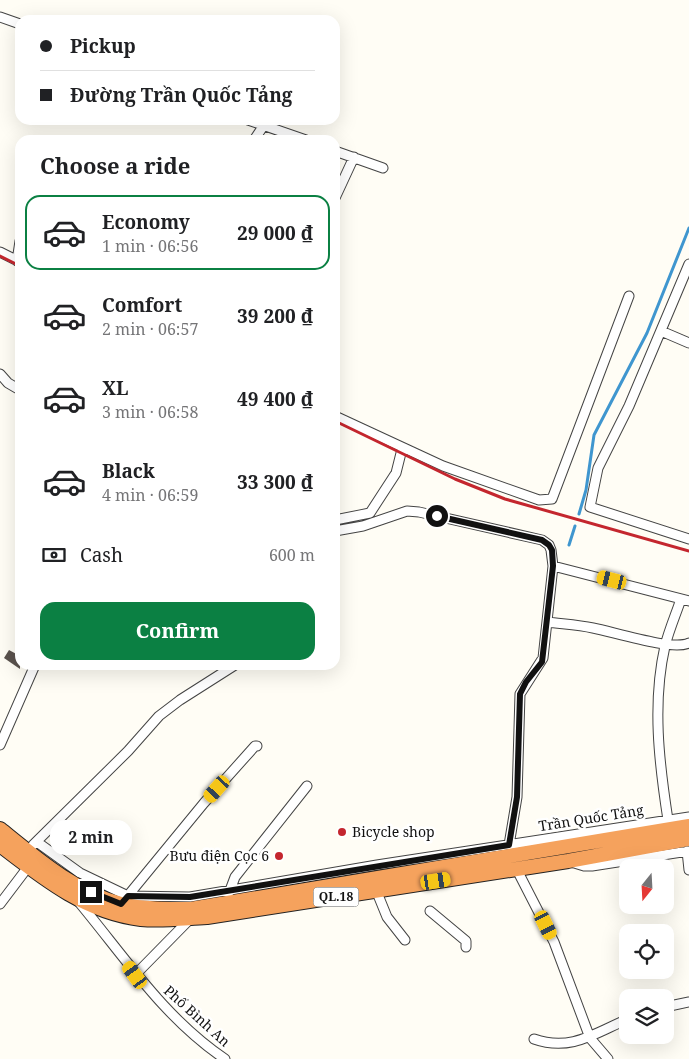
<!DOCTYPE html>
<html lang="en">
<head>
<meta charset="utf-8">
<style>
	:root { --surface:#fff; --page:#f2f2f2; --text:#202124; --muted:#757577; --line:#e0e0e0; --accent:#0b8043 }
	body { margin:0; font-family:"Noto Serif",serif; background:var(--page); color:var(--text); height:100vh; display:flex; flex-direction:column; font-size:19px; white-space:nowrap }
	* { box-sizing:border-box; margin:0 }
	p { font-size:16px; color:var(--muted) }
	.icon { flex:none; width:28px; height:28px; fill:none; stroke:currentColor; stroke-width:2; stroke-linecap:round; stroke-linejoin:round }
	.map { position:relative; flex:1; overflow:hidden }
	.drawer { position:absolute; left:15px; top:135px; width:325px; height:535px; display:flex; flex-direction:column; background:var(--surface); border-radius:15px; box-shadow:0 5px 20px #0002 }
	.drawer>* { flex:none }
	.hud { position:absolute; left:15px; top:15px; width:325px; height:110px; border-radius:15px; box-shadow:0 5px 20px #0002; display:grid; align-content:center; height:110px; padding:0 25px; background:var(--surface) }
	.needle { width:32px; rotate:198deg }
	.tools { position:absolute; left:619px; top:859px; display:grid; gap:10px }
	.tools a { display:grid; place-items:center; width:55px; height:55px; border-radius:10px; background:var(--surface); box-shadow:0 5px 20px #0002; font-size:25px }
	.end { position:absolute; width:22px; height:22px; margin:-11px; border:6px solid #111; background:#fff; box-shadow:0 0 0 2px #fff }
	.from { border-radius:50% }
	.bubble { position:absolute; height:35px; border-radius:15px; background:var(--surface); box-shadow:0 5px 20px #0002; font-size:16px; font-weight:700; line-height:35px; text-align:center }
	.car { position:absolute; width:15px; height:30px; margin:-15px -8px; border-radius:6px; box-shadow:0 0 4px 1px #0007; background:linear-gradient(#f5c518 24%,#345 0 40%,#f5c518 0 76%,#345 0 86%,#f5c518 0) }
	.hud b { display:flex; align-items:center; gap:18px; height:48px; font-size:19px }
	.hud b+b { border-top:1px solid var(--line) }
	.hud i { width:12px; height:12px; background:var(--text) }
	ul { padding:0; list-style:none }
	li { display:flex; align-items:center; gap:15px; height:75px; margin:0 10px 8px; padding:0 15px; border:2px solid transparent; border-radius:15px }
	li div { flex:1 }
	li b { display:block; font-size:19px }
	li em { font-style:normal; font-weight:700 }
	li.selected { border-color:var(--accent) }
	li>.icon { width:45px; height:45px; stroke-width:1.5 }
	h2 { padding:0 25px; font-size:22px; line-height:60px }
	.pay { display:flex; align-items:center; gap:12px; height:55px; padding:0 25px; font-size:19px }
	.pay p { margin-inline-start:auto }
	.button { display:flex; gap:10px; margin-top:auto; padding:10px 25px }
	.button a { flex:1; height:58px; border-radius:15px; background:var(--accent); color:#fff; font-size:20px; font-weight:700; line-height:58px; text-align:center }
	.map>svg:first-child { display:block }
</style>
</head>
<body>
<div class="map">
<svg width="689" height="1059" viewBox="0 0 689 1059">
	<rect width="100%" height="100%" fill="#fffdf5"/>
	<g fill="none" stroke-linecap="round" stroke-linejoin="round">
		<!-- stream -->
		<path stroke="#3f96cf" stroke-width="3" d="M579,514L586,490L594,435L647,333L689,228
			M569,545L575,526"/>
	</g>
	<!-- building -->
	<path fill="#5a524d" d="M9,650L20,656V669L4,658Z"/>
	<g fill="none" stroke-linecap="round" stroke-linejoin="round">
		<defs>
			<path id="minor" d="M0,17L20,24
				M248,120L306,140
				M254,140L264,125
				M335,151L383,168
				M335,198L354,157
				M0,252L20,262
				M17,261L20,241
				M689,264L629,406L598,468L590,507L689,539
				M661,331L689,343
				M0,374L8,383L20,390
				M335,416L443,466L539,500L552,499L629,296
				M335,520L370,513L396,473L402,449
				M335,531L363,526L407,511L419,512L542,540L549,545L551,550L553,566L543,658L520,694L517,797L509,845
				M553,566L689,601
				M547,622C562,624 578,625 593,628C614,632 672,651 689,643
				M0,745L35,665
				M668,820C659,762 652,703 665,646C669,630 676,614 681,599
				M37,842L80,873L128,896L190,897L377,865L689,817
				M33,845L128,751L159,716L180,700L235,665
				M687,851L689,870
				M571,862L584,866H592L689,851
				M516,868L554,942L590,1038L608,1059
				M376,890L387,917L405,940
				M229,893L235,877L307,786
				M126,898L204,803L255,746H257
				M78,901C124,956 164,1018 225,1059
				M0,904L28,867
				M430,911L466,941V947
				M135,975L191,918
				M665,1007L689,1002
				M534,1039C571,1052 595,1033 628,1019"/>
			<path id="highway" d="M0,829C36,858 75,892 121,904C143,909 169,909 191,909L689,826
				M0,845C44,879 85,912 141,919C163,921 185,918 207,917L568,861L689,839"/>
		</defs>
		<!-- minor casing -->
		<use href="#minor" stroke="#444" stroke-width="11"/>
		<!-- highway casing -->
		<use href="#highway" stroke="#222" stroke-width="16"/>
		<!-- minor -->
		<use href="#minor" stroke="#fff" stroke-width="9"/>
		<!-- highway -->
		<use href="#highway" stroke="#f5a25d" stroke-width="14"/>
		<!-- rail -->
		<path stroke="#c4262e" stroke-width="3" d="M0,256L20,266
			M335,421L455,479L505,499L689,551"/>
	</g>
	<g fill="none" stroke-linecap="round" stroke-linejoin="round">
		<!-- route -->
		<path stroke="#111" stroke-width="6" d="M91,892L121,904L128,896L190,897L509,845L517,797L520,694L526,682L542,662L553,566L552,550L549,545L542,540L437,516"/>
	</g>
	<!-- markers -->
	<g fill="#c4262e" stroke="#fff" stroke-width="2">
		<circle cx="342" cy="832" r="5"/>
		<circle cx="279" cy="856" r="5"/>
	</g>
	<g text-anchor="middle" stroke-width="5" stroke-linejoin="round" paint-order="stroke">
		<!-- shield labels -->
		<rect fill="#fff" stroke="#585858" stroke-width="1" x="313.5" y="887.5" width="45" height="19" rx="4"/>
		<g font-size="12" font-weight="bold" fill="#111">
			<text x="336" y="901">QL.18</text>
		</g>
		<!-- street labels -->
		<g font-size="14" fill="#111" stroke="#fff">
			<text transform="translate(591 818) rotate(-9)" y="5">Trần Quốc Tảng</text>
			<text transform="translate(197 1016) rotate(42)" y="5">Phố Bình An</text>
		</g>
		<!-- poi labels -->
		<g font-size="14" fill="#111" stroke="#fff" text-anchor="start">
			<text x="352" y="837">Bicycle shop</text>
			<text x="269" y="861" text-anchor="end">Bưu điện Cọc 6</text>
		</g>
	</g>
</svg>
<div class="tools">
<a><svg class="needle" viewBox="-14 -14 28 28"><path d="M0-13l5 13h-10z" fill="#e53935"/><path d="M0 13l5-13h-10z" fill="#757577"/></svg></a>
<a><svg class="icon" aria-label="locate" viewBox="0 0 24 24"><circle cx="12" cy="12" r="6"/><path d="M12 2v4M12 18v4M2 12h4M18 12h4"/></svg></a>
<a><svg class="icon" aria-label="layers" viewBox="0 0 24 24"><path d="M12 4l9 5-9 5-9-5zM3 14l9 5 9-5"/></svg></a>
</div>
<i class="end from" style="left:437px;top:516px"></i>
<i class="end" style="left:91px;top:892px"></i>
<div class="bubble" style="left:50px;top:820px;width:82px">2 min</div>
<i class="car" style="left:612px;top:580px;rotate:284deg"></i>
<i class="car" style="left:217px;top:789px;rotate:222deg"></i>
<i class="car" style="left:436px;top:881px;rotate:81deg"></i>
<i class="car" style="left:546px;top:925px;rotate:154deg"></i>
<i class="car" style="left:135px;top:975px;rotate:324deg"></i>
<div class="hud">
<b><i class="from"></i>Pickup</b>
<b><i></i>Đường Trần Quốc Tảng</b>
</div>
<section class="drawer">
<h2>Choose a ride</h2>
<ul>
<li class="selected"><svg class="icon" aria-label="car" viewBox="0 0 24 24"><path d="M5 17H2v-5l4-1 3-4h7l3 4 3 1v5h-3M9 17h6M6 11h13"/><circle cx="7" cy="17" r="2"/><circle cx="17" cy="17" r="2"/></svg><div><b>Economy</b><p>1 min · 06:56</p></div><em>29 000 ₫</em></li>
<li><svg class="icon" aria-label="car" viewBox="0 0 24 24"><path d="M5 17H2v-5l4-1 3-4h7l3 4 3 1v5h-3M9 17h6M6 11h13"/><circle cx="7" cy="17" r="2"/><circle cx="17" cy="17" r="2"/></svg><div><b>Comfort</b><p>2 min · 06:57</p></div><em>39 200 ₫</em></li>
<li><svg class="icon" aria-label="car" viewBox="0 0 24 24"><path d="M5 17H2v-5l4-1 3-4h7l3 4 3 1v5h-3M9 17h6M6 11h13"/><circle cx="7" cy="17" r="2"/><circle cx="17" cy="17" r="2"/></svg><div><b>XL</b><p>3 min · 06:58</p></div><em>49 400 ₫</em></li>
<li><svg class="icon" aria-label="car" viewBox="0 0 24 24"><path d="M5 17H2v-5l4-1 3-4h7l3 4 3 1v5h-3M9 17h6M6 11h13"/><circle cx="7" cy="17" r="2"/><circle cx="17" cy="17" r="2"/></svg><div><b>Black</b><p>4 min · 06:59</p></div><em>33 300 ₫</em></li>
</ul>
<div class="pay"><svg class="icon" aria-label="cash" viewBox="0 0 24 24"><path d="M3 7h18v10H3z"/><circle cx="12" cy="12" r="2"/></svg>Cash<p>600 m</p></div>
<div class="button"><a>Confirm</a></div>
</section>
</div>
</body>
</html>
